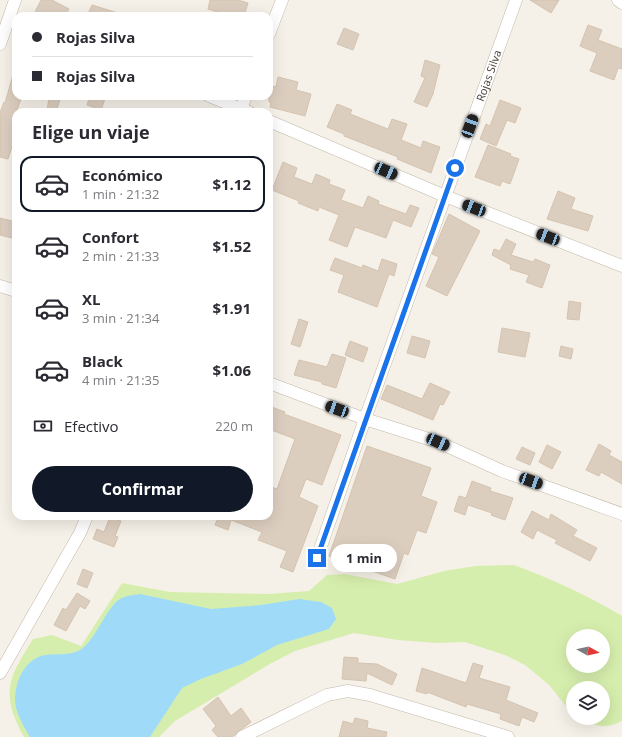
<!DOCTYPE html>
<html lang="es">
<head>
<meta charset="utf-8">
<style>
	:root { --surface:#fff; --page:#f7f7f7; --text:#2b2b33; --muted:#7c7c81; --line:#e1e1e2; --accent:#111827 }
	body { margin:0; font-family:"Open Sans",sans-serif; background:var(--page); color:var(--text); height:100vh; display:flex; flex-direction:column; font-size:15px; white-space:nowrap }
	* { box-sizing:border-box; margin:0 }
	p { font-size:13px; color:var(--muted) }
	.icon { flex:none; width:22px; height:22px; fill:none; stroke:currentColor; stroke-width:2; stroke-linecap:round; stroke-linejoin:round }
	.map { position:relative; flex:1; overflow:hidden }
	.drawer { position:absolute; left:12px; top:108px; width:261px; height:412px; display:flex; flex-direction:column; background:var(--surface); border-radius:12px; box-shadow:0 4px 16px #0002 }
	.drawer>* { flex:none }
	.banner { position:absolute; left:12px; top:12px; width:261px; height:88px; border-radius:12px; box-shadow:0 4px 16px #0002; display:grid; align-content:center; height:88px; padding:0 20px; background:var(--surface) }
	.needle { width:26px; rotate:98deg }
	.tools { position:absolute; left:566px; top:629px; display:grid; gap:8px }
	.tools a { display:grid; place-items:center; width:44px; height:44px; border-radius:50%; background:var(--surface); box-shadow:0 4px 16px #0002; font-size:20px }
	.end { position:absolute; width:18px; height:18px; margin:-9px; border:5px solid #1a73e8; background:#fff; box-shadow:0 0 0 2px #fff }
	.from { border-radius:50% }
	.bubble { position:absolute; height:28px; border-radius:14px; background:var(--surface); box-shadow:0 4px 16px #0002; font-size:13px; font-weight:700; line-height:28px; text-align:center }
	.car { position:absolute; width:12px; height:24px; margin:-12px -6px; border-radius:5px; box-shadow:0 0 3px 1px #0007; background:linear-gradient(#222 24%,#8ab4d8 0 40%,#222 0 76%,#8ab4d8 0 86%,#222 0) }
	.banner b { display:flex; align-items:center; gap:14px; height:38px; font-size:15px }
	.banner b+b { border-top:1px solid var(--line) }
	.banner i { width:10px; height:10px; background:var(--text) }
	ul { padding:0; list-style:none }
	li { display:flex; align-items:center; gap:12px; height:56px; margin:0 8px 6px; padding:0 12px; border:2px solid transparent; border-radius:12px }
	li div { flex:1 }
	li b { display:block; font-size:15px }
	li em { font-style:normal; font-weight:700 }
	li.on { border-color:var(--accent) }
	li>.icon { width:36px; height:36px; stroke-width:1.5 }
	h2 { padding:0 20px; font-size:18px; line-height:48px }
	.pay { display:flex; align-items:center; gap:10px; height:44px; padding:0 20px; font-size:15px }
	.pay p { margin-inline-start:auto }
	.cta { display:flex; gap:8px; margin-top:auto; padding:8px 20px }
	.cta a { flex:1; height:46px; border-radius:24px; background:var(--accent); color:#fff; font-size:16px; font-weight:700; line-height:46px; text-align:center }
	.map>svg:first-child { display:block }
</style>
</head>
<body>
<div class="map">
<svg width="622" height="737" viewBox="0 0 622 737">
	<rect width="100%" height="100%" fill="#f6f1e8"/>
	<!-- green -->
	<path fill="#d6eead" fill-rule="evenodd" d="M514,565C552,579 587,595 622,616V721C603,730 597,726 579,718H603V688H573V715L549,685L525,665L505,655L465,642L437,643L398,640L354,633L295,651L268,665L175,721L159,737H24C0,693 8,679 33,639L52,635L81,646L122,583L170,592L267,594L309,591L327,575L345,574L397,584L444,571L475,566ZM573,636H603V666H573Z"/>
	<!-- water -->
	<path fill="#9fdbf8" d="M140,594L211,609L261,605L299,599L321,602L332,608L336,619L329,629L277,645L242,664L201,679L182,688L150,737H30C24,727 14,710 15,698C16,680 24,662 41,656C56,652 73,658 85,646C98,633 103,616 115,603C121,596 132,595 140,594Z"/>
	<!-- building -->
	<path fill="#dccebf" stroke="#d4c3af" d="M41,0H52L69,9L65,16H42L35,12Z
		M210,0H238L248,3L244,16H231L208,9Z
		M530,0H559L551,13Z
		M92,5L121,14V16H87Z
		M588,25L602,30L598,40L622,49V69L618,68L614,80L590,71L597,53L580,46Z
		M344,28L359,34L353,50L337,44Z
		M425,60L440,65L433,94L427,107L414,102L425,78L421,76Z
		M13,75H16V96H22L12,124L16,126V135L8,159L0,157V113L4,102L5,103Z
		M278,77L298,82L296,90L311,94L305,116L270,107L271,102H269V85L276,87Z
		M49,96H61L56,112H47Z
		M90,96H106L101,110L87,105Z
		M500,100L521,108L515,123L507,120L496,146L480,139L486,124L490,126Z
		M337,104L352,110L350,114L388,129L392,119L407,124L401,140L421,148L423,141L440,147L431,173L397,159L398,157L344,136V134L327,127Z
		M488,145L511,154L510,156L519,159L510,184L502,181L500,186L475,177Z
		M283,162L297,168L294,177L312,184L316,174L330,180L329,184L345,190L341,200L363,208L368,196L379,201L378,204L406,214L410,205L419,208L411,227L393,220L386,238L355,227L347,247L329,240L339,215L319,207L318,211L298,203L299,201L272,190Z
		M558,191L575,198L571,209L593,216L588,231L547,219Z
		M449,214L480,231L447,296L426,286L439,257L432,254Z
		M0,218L16,222L12,238L0,235Z
		M506,239L516,244L511,255L533,262L535,259L550,265L542,288L526,282L529,275L510,269L511,265L492,255L494,249L500,251Z
		M335,258L362,268L363,265L378,271L382,259L397,264L394,276L389,274L377,307L338,292L344,275L330,270Z
		M569,301L581,303L579,320L567,319Z
		M299,319L308,322L300,347L291,344Z
		M502,328L530,333L525,357L498,352Z
		M412,336L430,341L425,358L407,353Z
		M350,341L368,348L363,362L345,355Z
		M561,346L573,349L571,359L559,356Z
		M332,354L346,358L336,388L322,384V382L294,375L299,360L327,367Z
		M430,383L450,392L443,405L440,404L433,420L381,399L387,385L422,399Z
		M269,406L285,412L284,414L341,435L322,485L306,479L299,497L318,506L293,572L280,567L287,551L258,540L262,532L231,520L228,530L215,525L219,516H269V486L277,489L295,439L269,429Z
		M599,444L611,451L609,455L622,462V484L601,472L599,476L586,470Z
		M547,445L561,452L552,469L539,462Z
		M367,446L431,468L421,496L437,502L426,533L417,530L408,555L404,553L395,579L329,556Z
		M522,447L535,453L530,465L516,459Z
		M472,481L491,488L490,491L513,498L505,520L491,515L492,513L468,505L465,515L454,511L459,496L466,498Z
		M532,511L549,520L551,514L577,530L573,536L597,548L590,561L555,543L557,540L537,530L533,539L521,532Z
		M110,517L121,521L115,536L118,537L114,547L93,539L97,529L104,532Z
		M83,569L93,573L87,588L77,584Z
		M77,593L90,601L85,609L80,606L66,631L54,625L63,608L66,610Z
		M344,657L358,658V663L377,664L397,674L392,685L367,673L366,681L342,679Z
		M473,663L483,666L479,678L510,687L506,700L538,713L534,722L522,717L519,726L500,719L501,714L467,704L466,707L427,692V694L416,691L422,668L466,683Z
		M218,697L231,716L241,708L251,722L232,737H218L212,730L216,726L203,709Z
		M355,718L368,721L367,728L387,732L386,737H339L343,721L353,724Z"/>
	<g fill="none" stroke-linecap="round" stroke-linejoin="round">
		<defs>
			<g id="minor">
				<path d="M618,0L622,3"/>
				<path d="M269,34L282,0"/>
				<path d="M0,44L15,0"/>
				<path d="M209,96L249,112"/>
				<path d="M240,112L246,96"/>
				<path d="M269,121L445,196L622,266"/>
				<path d="M0,286L16,291"/>
				<path d="M269,383L365,419L438,442L502,471L622,514"/>
				<path id="s1" d="M317,558L365,419L516,0"/>
				<path d="M0,673L80,533L87,516"/>
				<path d="M242,737L327,695L348,691L370,695L508,737"/>
			</g>
		</defs>
		<!-- minor casing -->
		<use href="#minor" stroke="#c2b8aa" stroke-width="13"/>
		<!-- minor -->
		<use href="#minor" stroke="#fff" stroke-width="12"/>
	</g>
	<g fill="none" stroke-linecap="round" stroke-linejoin="round">
		<!-- route -->
		<path stroke="#1a73e8" stroke-width="5" d="M317,558L455,168"/>
	</g>
	<g text-anchor="middle" stroke-width="3.5" stroke-linejoin="round" paint-order="stroke">
		<!-- street labels -->
		<g font-size="11" fill="#4a4136" stroke="#fff">
			<text dy="4" stroke="none"><textPath href="#s1" startOffset="512">Rojas Silva</textPath></text>
		</g>
	</g>
</svg>
<div class="tools">
<a><svg class="needle" viewBox="-14 -14 28 28"><path d="M0-13l5 13h-10z" fill="#e53935"/><path d="M0 13l5-13h-10z" fill="#7c7c81"/></svg></a>
<a><svg class="icon" aria-label="layers" viewBox="0 0 24 24"><path d="M12 4l9 5-9 5-9-5zM3 14l9 5 9-5"/></svg></a>
</div>
<i class="end from" style="left:455px;top:168px"></i>
<i class="end" style="left:317px;top:558px"></i>
<div class="bubble" style="left:331px;top:544px;width:66px">1 min</div>
<i class="car" style="left:470px;top:126px;rotate:20deg"></i>
<i class="car" style="left:386px;top:171px;rotate:114deg"></i>
<i class="car" style="left:474px;top:208px;rotate:291deg"></i>
<i class="car" style="left:548px;top:237px;rotate:291deg"></i>
<i class="car" style="left:337px;top:409px;rotate:290deg"></i>
<i class="car" style="left:438px;top:442px;rotate:114deg"></i>
<i class="car" style="left:531px;top:481px;rotate:110deg"></i>
<div class="banner">
<b><i class="from"></i>Rojas Silva</b>
<b><i></i>Rojas Silva</b>
</div>
<section class="drawer">
<h2>Elige un viaje</h2>
<ul>
<li class="on"><svg class="icon" aria-label="car" viewBox="0 0 24 24"><path d="M5 17H2v-5l4-1 3-4h7l3 4 3 1v5h-3M9 17h6M6 11h13"/><circle cx="7" cy="17" r="2"/><circle cx="17" cy="17" r="2"/></svg><div><b>Económico</b><p>1 min · 21:32</p></div><em>$1.12</em></li>
<li><svg class="icon" aria-label="car" viewBox="0 0 24 24"><path d="M5 17H2v-5l4-1 3-4h7l3 4 3 1v5h-3M9 17h6M6 11h13"/><circle cx="7" cy="17" r="2"/><circle cx="17" cy="17" r="2"/></svg><div><b>Confort</b><p>2 min · 21:33</p></div><em>$1.52</em></li>
<li><svg class="icon" aria-label="car" viewBox="0 0 24 24"><path d="M5 17H2v-5l4-1 3-4h7l3 4 3 1v5h-3M9 17h6M6 11h13"/><circle cx="7" cy="17" r="2"/><circle cx="17" cy="17" r="2"/></svg><div><b>XL</b><p>3 min · 21:34</p></div><em>$1.91</em></li>
<li><svg class="icon" aria-label="car" viewBox="0 0 24 24"><path d="M5 17H2v-5l4-1 3-4h7l3 4 3 1v5h-3M9 17h6M6 11h13"/><circle cx="7" cy="17" r="2"/><circle cx="17" cy="17" r="2"/></svg><div><b>Black</b><p>4 min · 21:35</p></div><em>$1.06</em></li>
</ul>
<div class="pay"><svg class="icon" aria-label="cash" viewBox="0 0 24 24"><path d="M3 7h18v10H3z"/><circle cx="12" cy="12" r="2"/></svg>Efectivo<p>220 m</p></div>
<div class="cta"><a>Confirmar</a></div>
</section>
</div>
</body>
</html>
